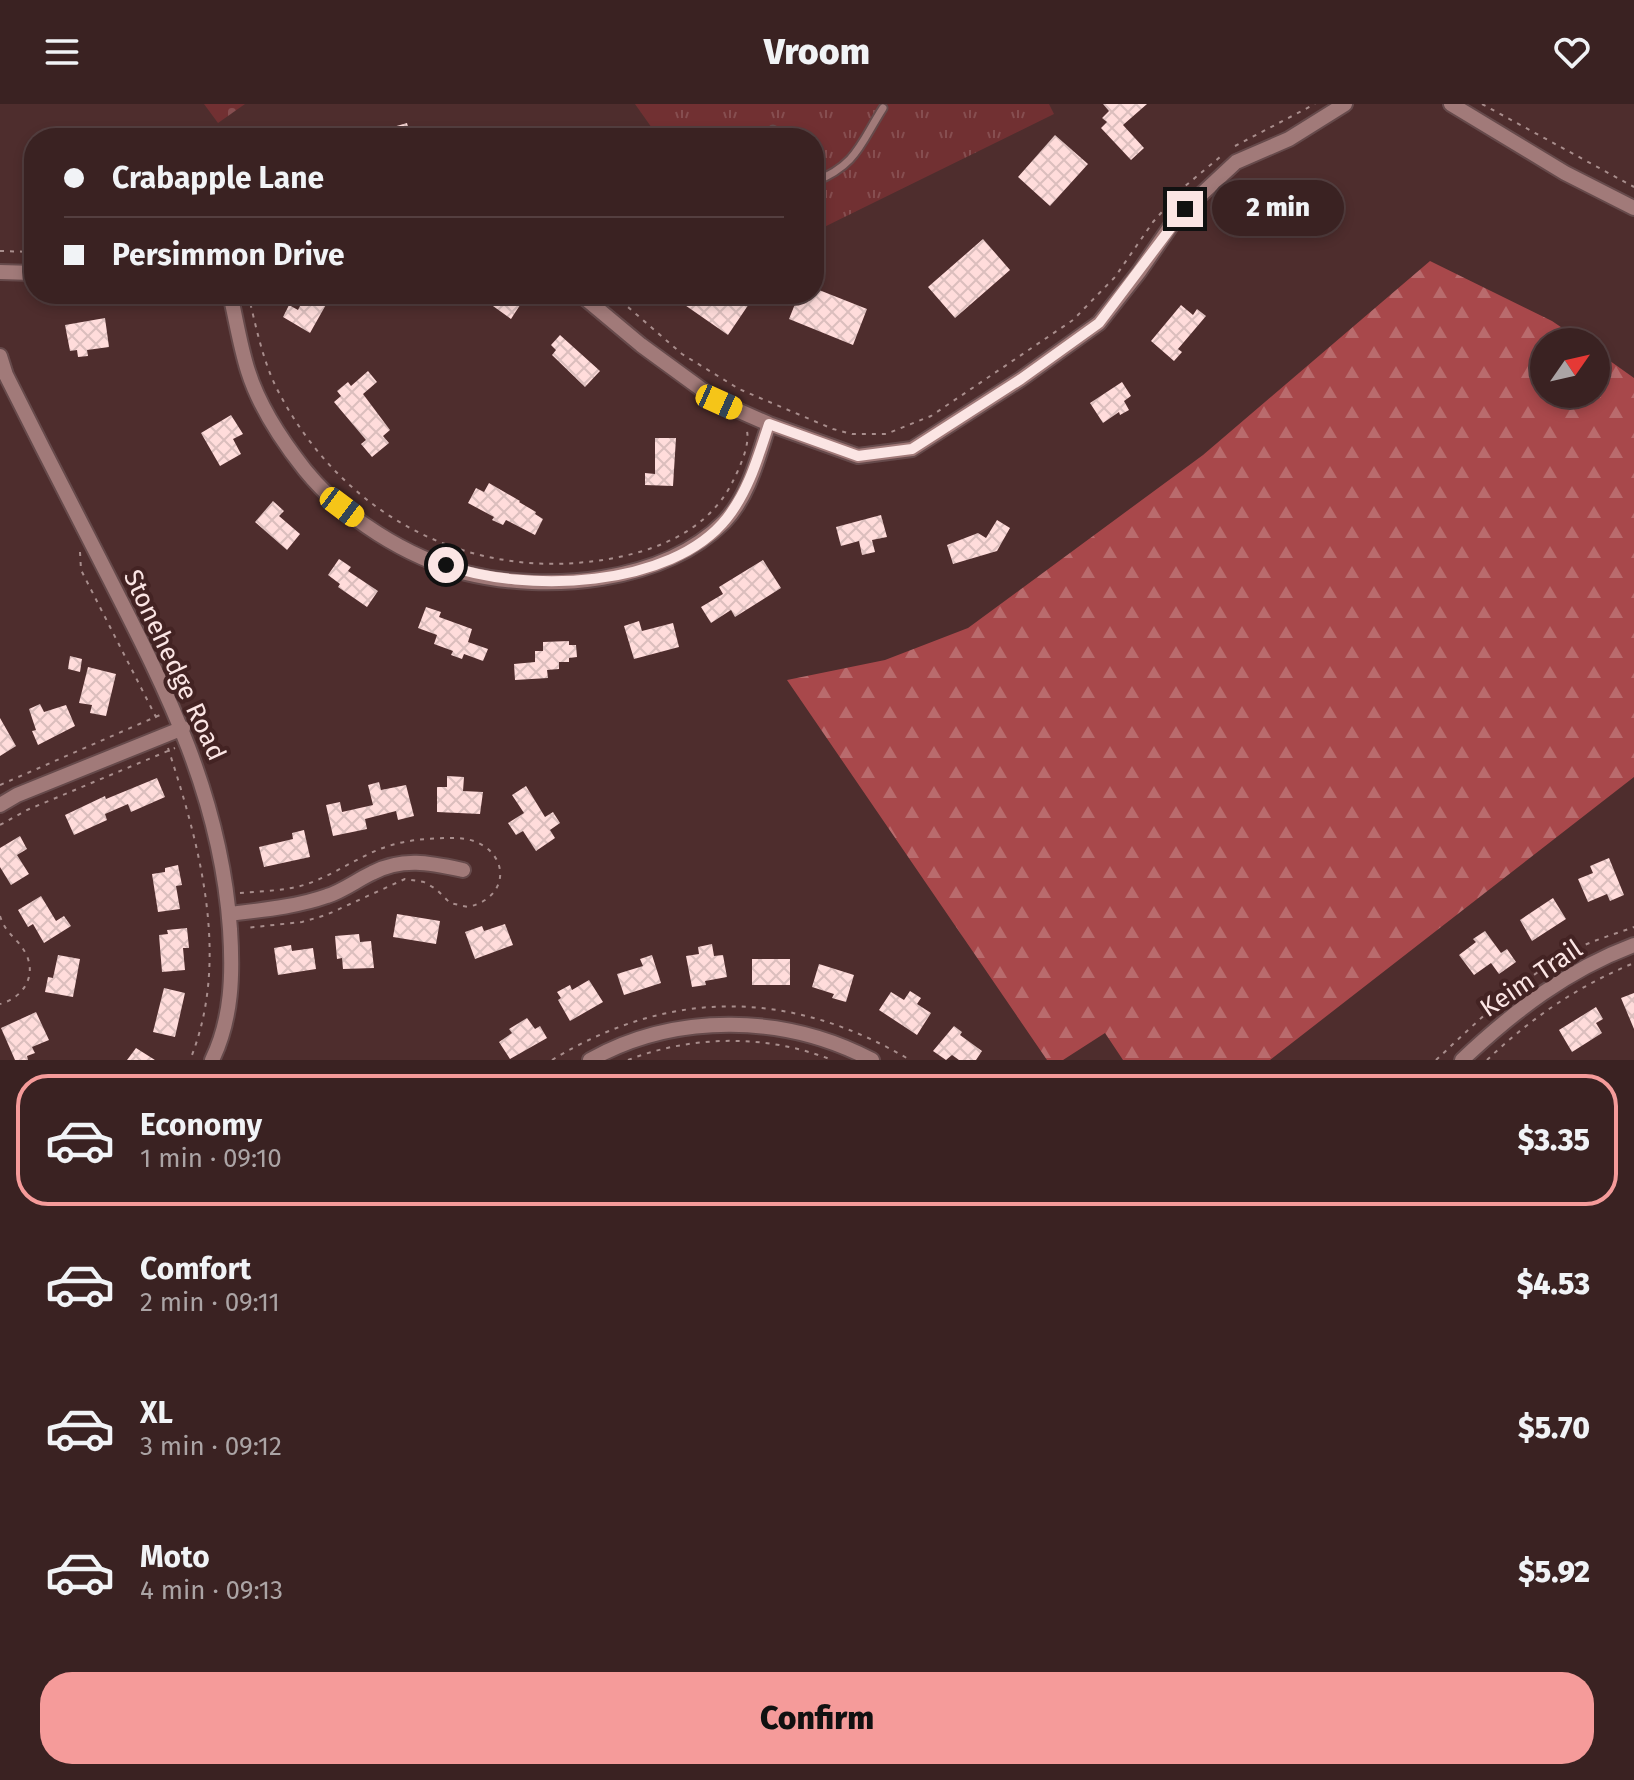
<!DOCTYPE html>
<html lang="en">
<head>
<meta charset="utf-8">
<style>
	:root { --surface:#3a2222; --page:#412a2a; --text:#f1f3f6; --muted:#aba4a5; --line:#543f40; --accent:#f59b9a }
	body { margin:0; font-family:"Fira Sans",sans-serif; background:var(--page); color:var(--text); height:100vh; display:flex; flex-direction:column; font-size:30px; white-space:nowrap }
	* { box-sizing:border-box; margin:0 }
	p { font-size:26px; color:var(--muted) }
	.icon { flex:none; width:44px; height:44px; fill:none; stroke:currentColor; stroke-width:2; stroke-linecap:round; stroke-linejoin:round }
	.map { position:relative; height:956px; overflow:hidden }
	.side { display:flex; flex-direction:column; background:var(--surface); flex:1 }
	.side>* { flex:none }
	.hud { position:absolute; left:24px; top:24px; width:800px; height:176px; border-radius:32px; box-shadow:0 4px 12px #0003,0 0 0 2px var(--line); display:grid; align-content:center; height:176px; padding:0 40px; background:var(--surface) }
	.needle { width:52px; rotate:56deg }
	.tools { position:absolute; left:1530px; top:224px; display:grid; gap:16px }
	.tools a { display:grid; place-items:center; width:80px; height:80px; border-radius:50%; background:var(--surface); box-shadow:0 4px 12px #0003,0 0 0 2px var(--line); font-size:40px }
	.end { position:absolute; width:36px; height:36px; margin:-18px; border:10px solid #fbe5e4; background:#111; box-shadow:0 0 0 4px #111 }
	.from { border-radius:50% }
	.bubble { position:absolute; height:56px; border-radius:28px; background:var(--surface); box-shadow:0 4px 12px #0003,0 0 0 2px var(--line); font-size:26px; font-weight:800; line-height:56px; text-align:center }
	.car { position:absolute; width:24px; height:48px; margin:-24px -12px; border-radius:10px; box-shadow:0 0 6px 2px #0007; background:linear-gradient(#f5c518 24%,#345 0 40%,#f5c518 0 76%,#345 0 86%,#f5c518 0) }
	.hud b { display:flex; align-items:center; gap:28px; height:76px; font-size:30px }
	.hud b+b { border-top:2px solid var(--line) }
	.hud i { width:20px; height:20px; background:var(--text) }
	ul { padding:14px 0 0; list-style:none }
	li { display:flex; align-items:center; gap:24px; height:132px; margin:0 16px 12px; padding:0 24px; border:4px solid transparent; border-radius:32px }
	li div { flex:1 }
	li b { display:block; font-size:30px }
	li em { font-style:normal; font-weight:800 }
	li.on { border-color:var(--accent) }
	li>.icon { width:72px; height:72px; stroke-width:1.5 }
	.action { display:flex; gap:16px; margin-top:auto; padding:16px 40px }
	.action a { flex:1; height:92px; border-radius:32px; background:var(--accent); color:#111; font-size:32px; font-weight:800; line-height:92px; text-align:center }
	header { display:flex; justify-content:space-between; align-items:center; height:104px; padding:0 40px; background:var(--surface); font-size:36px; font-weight:800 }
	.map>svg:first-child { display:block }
</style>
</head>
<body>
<header><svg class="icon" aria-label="menu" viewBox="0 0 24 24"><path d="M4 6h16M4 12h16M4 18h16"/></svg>Vroom<svg class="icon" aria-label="heart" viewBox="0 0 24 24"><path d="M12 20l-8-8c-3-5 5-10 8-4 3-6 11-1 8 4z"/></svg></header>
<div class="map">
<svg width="1634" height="956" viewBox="0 0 1634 956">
	<defs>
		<pattern id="grass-tufts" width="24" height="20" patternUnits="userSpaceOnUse" patternTransform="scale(2)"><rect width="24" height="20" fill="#713032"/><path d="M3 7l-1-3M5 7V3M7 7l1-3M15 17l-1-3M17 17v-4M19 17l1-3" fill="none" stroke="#864e50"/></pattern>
		<pattern id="forest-firs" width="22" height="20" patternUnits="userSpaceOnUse" patternTransform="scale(2)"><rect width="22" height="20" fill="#a8484b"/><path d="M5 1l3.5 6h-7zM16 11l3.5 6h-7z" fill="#b96b6d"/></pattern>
		<pattern id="cemetery-stones" width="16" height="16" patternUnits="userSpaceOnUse" patternTransform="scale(2)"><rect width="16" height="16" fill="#713032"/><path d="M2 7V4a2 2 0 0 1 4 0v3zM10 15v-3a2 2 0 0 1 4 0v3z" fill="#864e50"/></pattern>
		<pattern id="building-cross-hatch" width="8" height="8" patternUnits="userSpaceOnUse" patternTransform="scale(2)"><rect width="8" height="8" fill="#ffdcdb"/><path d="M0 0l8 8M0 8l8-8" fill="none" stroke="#dbbebd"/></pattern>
	</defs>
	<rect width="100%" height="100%" fill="#4e2d2d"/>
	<!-- grass -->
	<path fill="url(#grass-tufts)" d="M635,0H1049L1054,10L814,128V34H659Z"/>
	<!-- forest -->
	<path fill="url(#forest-firs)" d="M1430,157L1552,217L1583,238H1544V290H1596V247L1634,274V673L1270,956H1123L1105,929L1063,956H1047L787,576L885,556L968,524L1203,351Z"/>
	<!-- cemetery -->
	<path fill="url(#cemetery-stones)" d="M204,0H245L218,19Z"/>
	<!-- building -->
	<path fill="url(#building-cross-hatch)" d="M1103,0H1147L1123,21L1144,44L1131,56L1101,24L1107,18L1102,14L1109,7Z
		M407,19L411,34H365V31Z
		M1055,31L1088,60L1050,102L1018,73Z
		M983,135L1010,166L955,214L928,183Z
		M814,184L867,205L853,241L789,215L799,190H814Z
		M306,190H332L310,229L283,213L289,201L298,206Z
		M491,190H511L522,198L511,215L486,197Z
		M669,190H741L751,197L728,231Z
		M1181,201L1193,211L1197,205L1206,212L1178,245L1182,248L1174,257L1151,237Z
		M105,214L109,243L87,246L88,252L78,253L77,246L70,247L65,221Z
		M560,231L600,267L585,283L552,251L556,246L551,241Z
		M368,267L377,278L363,290L390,326L383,332L389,339L372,353L361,340L366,336L334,298L341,292L337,287L348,278L351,282Z
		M1122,278L1131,292L1124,297L1129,306L1120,311L1119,308L1103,319L1090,299Z
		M231,311L243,330L233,335L241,350L220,362L201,329Z
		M655,334H676L673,382L645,381V369L655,370Z
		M489,379L520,397L519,398L536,408L535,410L543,415L535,431L506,416L503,421L492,416L494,413L468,399L476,384L484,388Z
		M273,397L284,407L279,412L300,430L287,446L255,418Z
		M881,411L887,433L872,436L875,448L862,451L859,437L841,442L836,423Z
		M997,416L1010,424L997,447L953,460L947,441L978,429L986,434Z
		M339,455L351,463L348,467L378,487L367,503L338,483L340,480L328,471Z
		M763,456L781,484L735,513L731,506L711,519L701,503L723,490L719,483Z
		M426,503L441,508L439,513L472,525L468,538L488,545L483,557L464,550L462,555L451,551L453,547L434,540L437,531L418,524Z
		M639,517L642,527L673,519L679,543L634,555L624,522Z
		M569,537V541H576L577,553L569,554V558H559V565L547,566L548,574L515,576L514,560L535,558V547H543V538Z
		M70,552L82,555L80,568L68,565Z
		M88,563L116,570L106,612L90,609L92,601L79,599Z
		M40,600L44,608L66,601L75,622L38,641L32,627L36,626L29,605Z
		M0,614L16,642L0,652Z
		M447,672L464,673L463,687L483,688L480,710L437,708V683H447Z
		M157,674L165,693L131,708L128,700L105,710L107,716L74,731L65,711L105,692L106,695Z
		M379,678L381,686L406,681L414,712L398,716L396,707L365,715L367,725L333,732L326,701L340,698L342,708L373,701L368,681Z
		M526,682L545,713L553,708L560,719L550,726L555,734L536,747L523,727L516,731L508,719L524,709L512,691Z
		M304,726L310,753L264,763L259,743L293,735L292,729Z
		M20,732L27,745L17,751L29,770L11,781L0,763V744Z
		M1609,754L1624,791L1610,797L1607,790L1588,798L1578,775L1593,769L1590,762Z
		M178,761L182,781L176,782L180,805L158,808L152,770L165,768V764Z
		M41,792L56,817L64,812L71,822L44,839L33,820L28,823L18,806Z
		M1553,794L1566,815L1532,837L1520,816Z
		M397,810L440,817L436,840L393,833Z
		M505,820L513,841L475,855L465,828L482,822L484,827Z
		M187,824L189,844H183L185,866L162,868L159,831L168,830L167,826Z
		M1485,827L1501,849L1507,845L1516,858L1499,870L1491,859L1474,871L1459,851L1476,838L1473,835Z
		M359,830L360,838L371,837L374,864L343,865L342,854L337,855L335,832Z
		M712,840L714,852L723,851L727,873L705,877L706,881L692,883L686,852L699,850L698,843Z
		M291,841L292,847L313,844L316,865L278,871L274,844Z
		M58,851L80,855L73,893L45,888L48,873L53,874Z
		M652,851L661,879L624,891L617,870L643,862L640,855Z
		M752,855H790V881H752Z
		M819,860L854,871L846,898L832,894L834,890L812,883Z
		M589,876L603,898L570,917L558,896L561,894L557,888L570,881L572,886Z
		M164,884L185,889L175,933L153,928Z
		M910,887L921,894L917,900L931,909L917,931L879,906L891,888L904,896Z
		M1634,889V925L1621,894Z
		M1596,903L1603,915L1596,919L1602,929L1572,948L1559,926Z
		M36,908L49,936L32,943L35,949L27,952L28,956H15L1,924Z
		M527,914L535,925L540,922L547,934L510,955L499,938L512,929L509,925Z
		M954,922L962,928L960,931L982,947L976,956H959L952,951L946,956L933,947Z
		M136,944L155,956H127Z"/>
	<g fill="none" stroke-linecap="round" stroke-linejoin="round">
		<defs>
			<path id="service" d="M773,26L778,34
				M814,78C857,61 860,40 883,4"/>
			<path id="minor" d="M1451,0L1565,69L1634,104
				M0,168L34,169
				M230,190C236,215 240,242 248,267C259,302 282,337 305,366C344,414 406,453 466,469C547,489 663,479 724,418C749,392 758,353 769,320
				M580,190L641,241L719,298L769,320L858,352L912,345L1021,275L1099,219L1139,168L1177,113L1236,58L1289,35L1345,0
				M0,252L6,271C37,333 68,394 100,456C162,578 220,685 230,825C233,870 232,915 212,956
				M0,701L17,691L183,624
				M229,810C261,806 296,803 327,792C343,787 357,776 372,769C403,753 430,759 463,766
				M590,956C676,908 785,910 872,956
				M1462,956C1514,907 1567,866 1634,841"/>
		</defs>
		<!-- service casing -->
		<use href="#service" stroke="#664a4b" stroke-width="11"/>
		<!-- minor casing -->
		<use href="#minor" stroke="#664a4b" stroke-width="18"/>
		<!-- path -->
		<path stroke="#a88d8c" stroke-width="2" stroke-dasharray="4 6" stroke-linecap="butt" d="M1482,0L1634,83
			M1235,42L1315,0
			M0,147L34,148
			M248,190C256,222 262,254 276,283C341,412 471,481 614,454C662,445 709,424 732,379C739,365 750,342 747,327
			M613,190L682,250L739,285L833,325L852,330H886L931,312L1073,216L1115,173L1153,118L1184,83L1220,53
			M80,448L81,466L159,619
			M168,644C200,742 231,856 190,956
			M0,681L160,611
			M0,721L27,706L175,644
			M240,789C262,787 286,787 307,780C333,771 355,755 380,745C403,736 428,734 453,734C506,733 519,791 468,803L450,799L436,785L424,778L405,775L326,811L302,818L245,824
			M0,812C6,831 18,834 26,850C37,872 23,894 0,900
			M552,956C670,884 791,885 910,956
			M628,956C692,931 767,930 832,956
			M1436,956C1480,915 1522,873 1576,845C1594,836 1615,830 1634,823
			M1487,956C1531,914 1578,882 1634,859"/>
		<!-- service -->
		<use href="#service" stroke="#a17a79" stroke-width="7"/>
		<!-- minor -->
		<use href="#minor" stroke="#a17a79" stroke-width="14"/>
	</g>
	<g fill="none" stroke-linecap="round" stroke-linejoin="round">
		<!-- route -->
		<path stroke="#fbe5e4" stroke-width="10" d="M446,461C525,489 671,485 727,414C749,386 758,353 769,320L858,352L912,345L1021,275L1099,219L1185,105"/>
	</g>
	<g text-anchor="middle" stroke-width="8" stroke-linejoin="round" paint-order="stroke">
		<!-- street labels -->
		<g font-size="26" fill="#fbe5e4" stroke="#432323">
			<text transform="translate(175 561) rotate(65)" y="9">Stonehedge Road</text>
			<text transform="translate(1531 874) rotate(-34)" y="9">Keim Trail</text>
		</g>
	</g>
</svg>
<div class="tools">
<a><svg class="needle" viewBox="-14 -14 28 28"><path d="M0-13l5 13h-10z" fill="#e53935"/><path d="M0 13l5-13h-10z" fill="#aba4a5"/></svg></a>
</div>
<i class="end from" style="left:446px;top:461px"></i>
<i class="end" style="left:1185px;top:105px"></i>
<div class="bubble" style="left:1212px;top:76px;width:132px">2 min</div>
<i class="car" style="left:719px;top:298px;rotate:114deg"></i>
<i class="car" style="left:342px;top:403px;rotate:127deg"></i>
<div class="hud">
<b><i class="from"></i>Crabapple Lane</b>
<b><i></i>Persimmon Drive</b>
</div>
</div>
<section class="side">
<ul>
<li class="on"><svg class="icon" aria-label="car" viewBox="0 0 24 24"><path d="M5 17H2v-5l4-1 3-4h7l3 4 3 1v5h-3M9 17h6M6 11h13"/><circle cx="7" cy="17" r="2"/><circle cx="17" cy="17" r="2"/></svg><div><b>Economy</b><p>1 min · 09:10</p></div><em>$3.35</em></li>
<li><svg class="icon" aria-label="car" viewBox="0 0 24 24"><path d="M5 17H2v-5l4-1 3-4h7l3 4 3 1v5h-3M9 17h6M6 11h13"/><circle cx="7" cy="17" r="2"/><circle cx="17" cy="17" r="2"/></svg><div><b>Comfort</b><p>2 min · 09:11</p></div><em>$4.53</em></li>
<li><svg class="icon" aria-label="car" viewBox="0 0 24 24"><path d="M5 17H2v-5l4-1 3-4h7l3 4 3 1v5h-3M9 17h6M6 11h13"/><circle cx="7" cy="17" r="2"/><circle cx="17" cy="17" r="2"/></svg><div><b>XL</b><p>3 min · 09:12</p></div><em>$5.70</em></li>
<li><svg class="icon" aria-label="car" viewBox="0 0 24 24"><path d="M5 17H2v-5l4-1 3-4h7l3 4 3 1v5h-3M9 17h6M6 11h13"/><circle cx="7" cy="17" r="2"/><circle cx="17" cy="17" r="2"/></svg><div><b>Moto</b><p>4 min · 09:13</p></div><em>$5.92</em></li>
</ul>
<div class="action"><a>Confirm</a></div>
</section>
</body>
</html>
